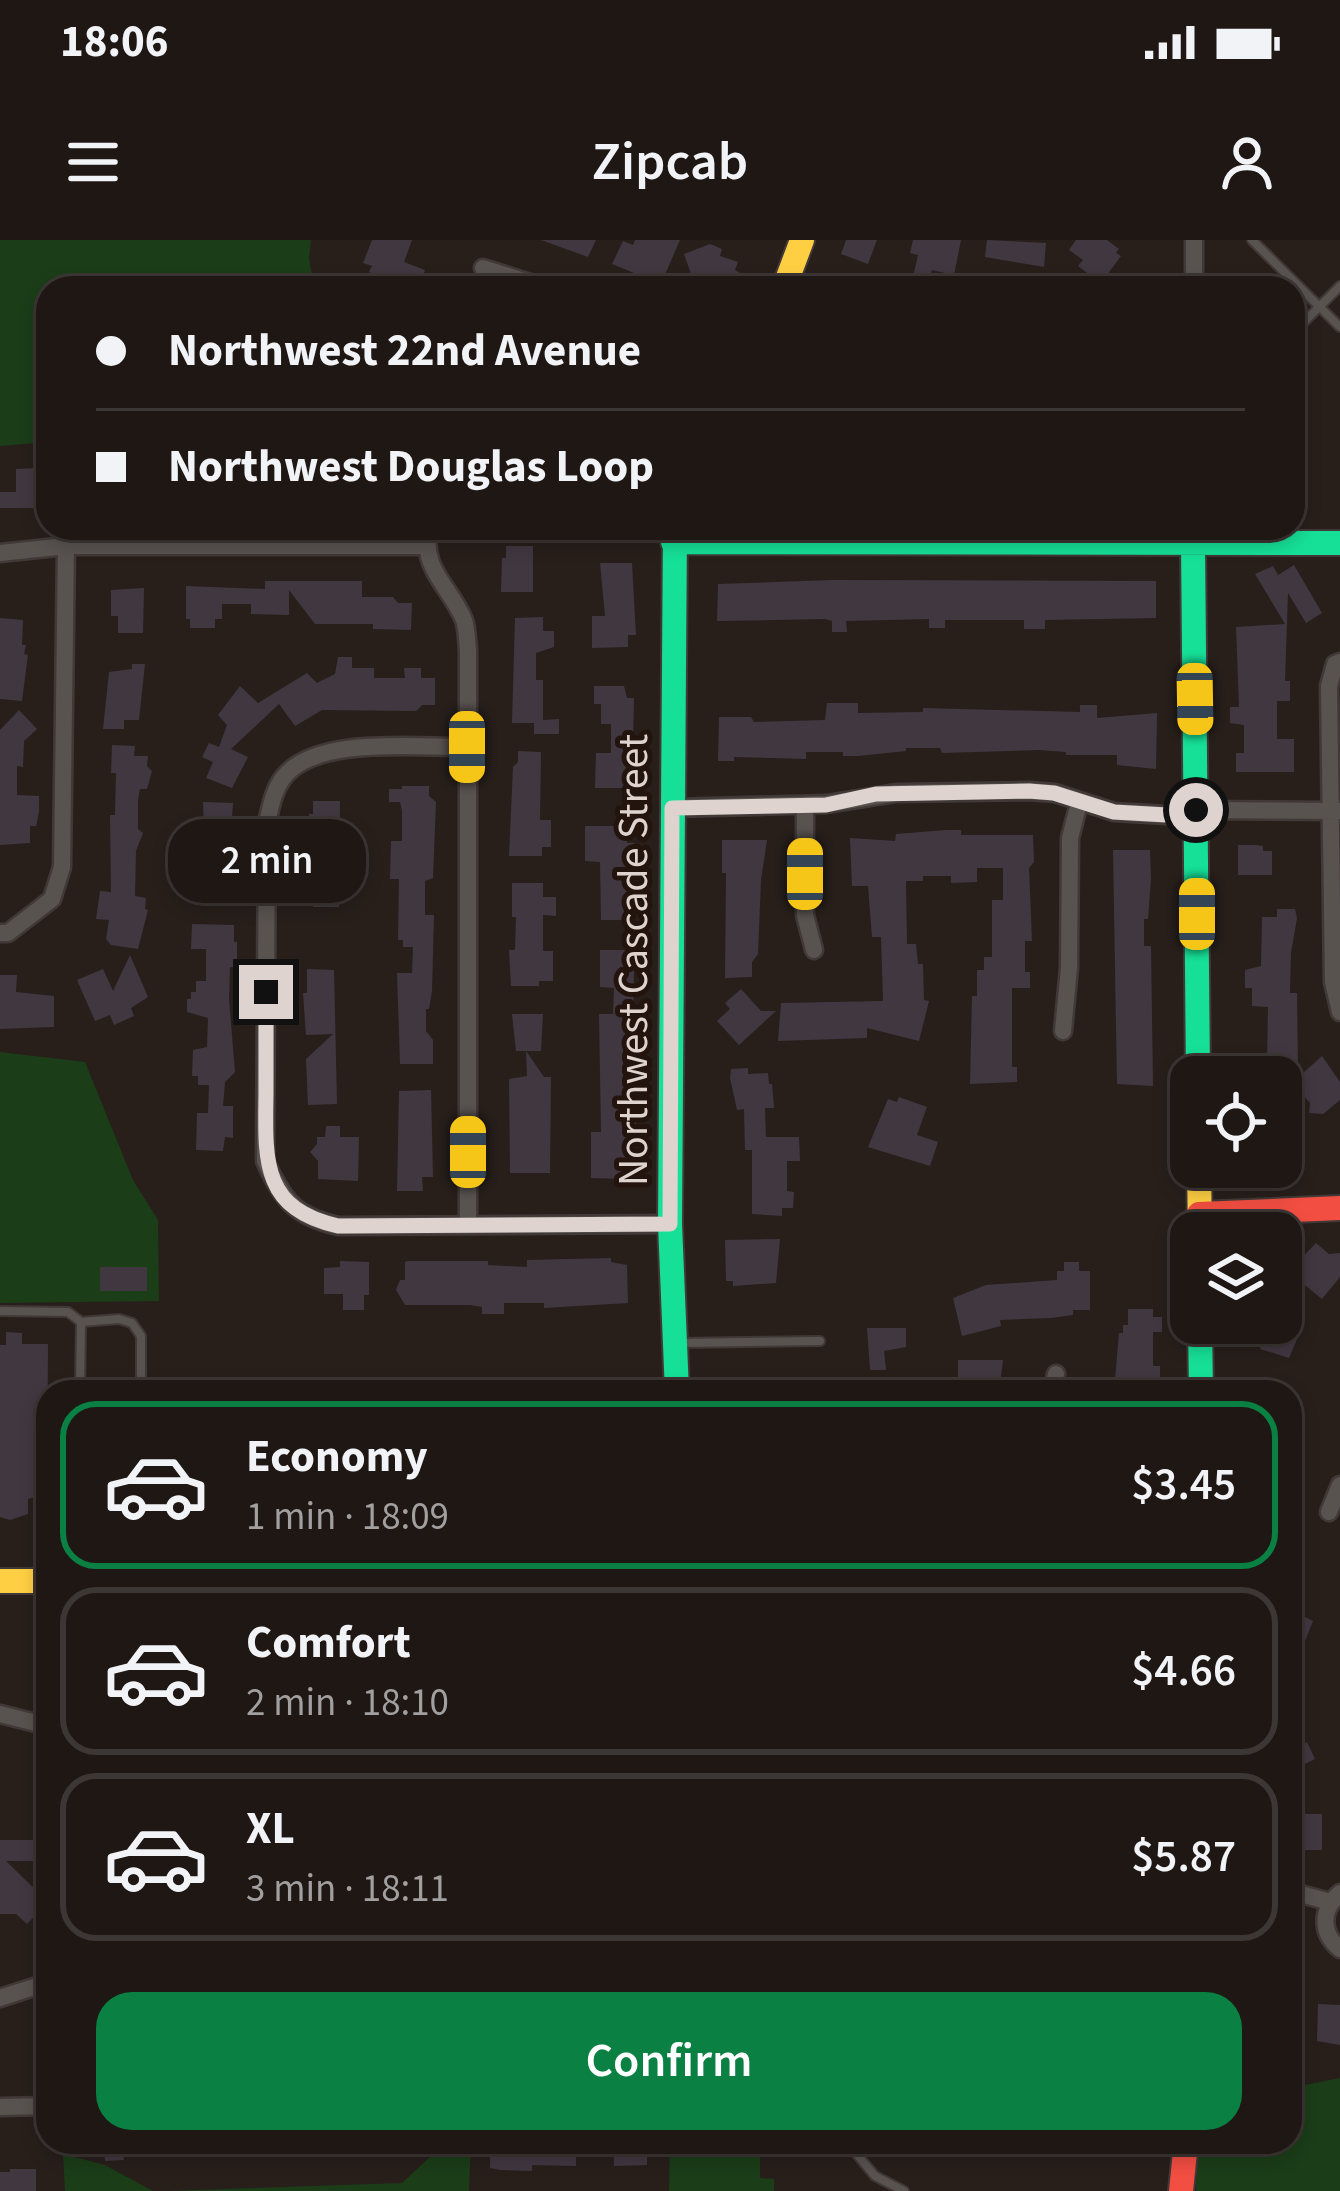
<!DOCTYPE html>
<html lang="en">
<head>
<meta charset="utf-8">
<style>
	:root { --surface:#1e1714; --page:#2b2422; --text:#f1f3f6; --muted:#a19fa0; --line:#3c3634; --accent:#0b8043 }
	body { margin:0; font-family:"Source Sans 3",sans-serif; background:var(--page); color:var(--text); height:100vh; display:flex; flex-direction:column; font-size:45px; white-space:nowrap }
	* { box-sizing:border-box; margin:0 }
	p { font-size:39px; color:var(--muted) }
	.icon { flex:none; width:66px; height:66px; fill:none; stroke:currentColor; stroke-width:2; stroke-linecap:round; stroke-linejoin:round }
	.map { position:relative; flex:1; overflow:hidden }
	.details { position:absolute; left:36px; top:1140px; width:1266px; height:774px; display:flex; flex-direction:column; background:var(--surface); border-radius:36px; box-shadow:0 6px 18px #0003,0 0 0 3px var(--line) }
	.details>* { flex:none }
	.guide { position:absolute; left:36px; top:36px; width:1269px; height:264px; border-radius:36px; box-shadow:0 6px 18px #0003,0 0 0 3px var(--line); display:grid; align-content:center; height:264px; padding:0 60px; background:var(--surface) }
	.buttons { position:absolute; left:1170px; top:816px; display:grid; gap:24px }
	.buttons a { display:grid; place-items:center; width:132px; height:132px; border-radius:24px; background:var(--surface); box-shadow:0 6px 18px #0003,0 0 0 3px var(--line); font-size:60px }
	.end { position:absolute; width:54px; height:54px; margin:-27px; border:15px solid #ded3ce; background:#111; box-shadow:0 0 0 6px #111 }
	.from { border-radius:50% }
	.bubble { position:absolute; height:84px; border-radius:36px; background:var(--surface); box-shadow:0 6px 18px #0003,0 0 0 3px var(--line); font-size:39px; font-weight:600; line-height:84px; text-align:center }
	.car { position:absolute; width:36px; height:72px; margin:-36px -18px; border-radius:15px; box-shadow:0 0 9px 3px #0007; background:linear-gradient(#f5c518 24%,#345 0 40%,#f5c518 0 76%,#345 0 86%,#f5c518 0) }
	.guide b { display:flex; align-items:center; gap:42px; height:114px; font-size:45px }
	.guide b+b { border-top:3px solid var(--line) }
	.guide i { width:30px; height:30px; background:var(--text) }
	ul { padding:21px 0 0; list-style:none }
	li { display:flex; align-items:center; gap:36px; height:168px; margin:0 24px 18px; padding:0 36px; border:6px solid var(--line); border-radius:36px }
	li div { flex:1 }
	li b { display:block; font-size:45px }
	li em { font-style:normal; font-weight:600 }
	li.active { border-color:var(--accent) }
	li>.icon { width:108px; height:108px; stroke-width:1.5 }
	.action { display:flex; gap:24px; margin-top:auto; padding:24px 60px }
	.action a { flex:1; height:138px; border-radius:36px; background:var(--accent); color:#fff; font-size:48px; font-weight:600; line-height:138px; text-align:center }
	.status { display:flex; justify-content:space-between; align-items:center; height:84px; padding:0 60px; background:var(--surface); direction:ltr }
	.status svg { height:33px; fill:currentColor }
	header { display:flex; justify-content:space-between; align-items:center; height:156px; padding:0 60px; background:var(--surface); font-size:54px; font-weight:600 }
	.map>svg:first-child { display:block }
</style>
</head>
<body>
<div class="status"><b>18:06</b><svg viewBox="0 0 49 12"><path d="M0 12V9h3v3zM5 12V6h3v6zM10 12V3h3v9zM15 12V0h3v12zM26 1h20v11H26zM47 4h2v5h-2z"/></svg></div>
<header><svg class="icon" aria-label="menu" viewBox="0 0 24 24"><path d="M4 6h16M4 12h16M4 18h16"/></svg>Zipcab<svg class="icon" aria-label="person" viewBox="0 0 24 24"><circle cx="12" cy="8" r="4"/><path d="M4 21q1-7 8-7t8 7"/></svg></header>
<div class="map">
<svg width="1340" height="1951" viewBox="0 0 1340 1951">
	<rect width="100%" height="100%" fill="#281f1b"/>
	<!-- green -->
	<path fill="#1b3d18" d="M0,0H311L309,18L314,48H48V202L0,206Z
		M0,812L85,822L133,940L158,980L159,1061L0,1063Z
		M1340,1838V1951H1196L1198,1902H1290V1848Z
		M446,1902H471L469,1951H169L402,1943Z
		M670,1902H760V1938L774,1939V1951H669Z
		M63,1914L105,1925L153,1951H65Z"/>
	<!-- building -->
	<path fill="#413741" d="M372,0H412L404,22L425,30L418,48H395L384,44L386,39L369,32L372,26L363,23Z
		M541,0H596L588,17Z
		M635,0H680L661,44L612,24L623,1L633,5Z
		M846,0H877L868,24L841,14Z
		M913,0H961L954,35L932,30L929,40L913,37L918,15L910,13Z
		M987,0L1046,3L1044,27L985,17Z
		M1076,0H1107L1119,9L1116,13L1121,16L1101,43L1078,26L1083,20L1069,10Z
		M710,4L722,9L720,16L738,22L735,30L740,33L734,48H696L684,14Z
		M38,228V238H48V268H0V252H16V229Z
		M506,306H533V352H501L502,318H506Z
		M600,323H632L636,395H628V407L592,408V376H605Z
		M1294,325L1322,373L1306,383L1288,353L1285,441H1290V461H1277V499H1294V532H1236V513H1244V485L1230,483V467H1239L1236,387L1285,384L1255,334L1273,326L1278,335Z
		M832,340L1156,341V378L1045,380V389H1024V380H945V388H929V379L846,381L847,392H832V381L825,379L717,381L718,344Z
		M265,341H362V357H393L398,363H412L411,390L373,389V384H315L289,350V375L251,374V364H222V379H215V388H190V379H186V346L265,349Z
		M144,348L143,393H118V376H111V350Z
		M543,377V391H554V407L536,413V440H543V480L559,479V494H534V483H512L515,378Z
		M0,378L23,380L22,405H26L24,414L28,415L22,461L0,459Z
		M338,417H352V428H374V438H405L404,428H421V438H435V465H422L416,471L322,470L295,486L279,464L231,509L248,517L232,548L206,538L213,522L202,517L209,503L219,507L227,485L218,475L240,446L258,463L307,433L317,443L335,434Z
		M132,424H145L139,480H124V489H103L109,432L132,429Z
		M594,446H624L627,458H634L632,548H595L596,513H611V484H601V464H594Z
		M827,463H858V473L923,472V468L1080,472V465H1097V478L1157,473L1156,529L1117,525V515H1066V512L1039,510L942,513L940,508H906V511L858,516H843V512H806V519L734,517V521H718L719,477H751L754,482L825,480Z
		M19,470L37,489L24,501L23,527L17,526V555L39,556V572L36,586H30V603L0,605V490Z
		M112,505L135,506L134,516H148L147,526L152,531L147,549H140L138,560V589L143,593L136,611L135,656L146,658L145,669L148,670L138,709L111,705L106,699L109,680L96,679L100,651L111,652L110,575H115L116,533H111Z
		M518,511L541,512L540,580H551V607H542V616H509L513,527L518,522Z
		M402,546H429V556L436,562L433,638L425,641V675H434L432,751L429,769H426V791L433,800V824H400L397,733H412L413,707H403V700H398L399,639H390L391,601H402V571L400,562H389V549H402Z
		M313,561H340L339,667H313L312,652H308L309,574H313Z
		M203,562L233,563L229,621H234L237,656H207Z
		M585,586H621L627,591V603H634L633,680H601L600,622L585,621Z
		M946,590H961V595H1033L1034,622L1029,628L1032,701H1025V732H1030V748H1012V827H1017V842L970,844L972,756H977V730H984V717H992V660H1003V628H977V642L951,643V636H923V641H906L907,704H916L918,724H923L924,760L929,761L919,801L867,788V798L778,801L781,763L883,761L881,697H872L868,646H852L850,598L895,601L896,594Z
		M722,600H767L761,640L758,714L752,722V737L725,738L726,633H722Z
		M1238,605H1256L1263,606V611H1272V635H1238Z
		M1113,610H1150L1151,639L1148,679H1144V706H1151L1153,846L1117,844Z
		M512,643H543V657H556V676L543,675V711H553V741H539V746H511L509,710H515L516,677H512Z
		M1277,669H1295L1297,678L1291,713L1290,753H1297L1298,829L1267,824L1268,767L1252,766V748H1245V730L1261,726L1262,677H1277Z
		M192,684L234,685V702H237V727H230L229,759L235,832L225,842L223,866H233V898L225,897L223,911L196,910L197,873H208L209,845H198V836H192L193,810L207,807L208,778L187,772V759H191V752H196V741H206V709H191Z
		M600,710H631L634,728L633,791L630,809H623V838H628V851L632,858H636V884H628L633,920L625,926V939L591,938V892H601L599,774H613L614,748L600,747Z
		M130,715L148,757L131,768L134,776L114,785L110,775L95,781L77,740L103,729L113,751Z
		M307,729L334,730L337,864L308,865L306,819L333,794L306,795L303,753H307Z
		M0,735H17L16,752L54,756V787L0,789Z
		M741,749L761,771H776L739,805L717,781L730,769L725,763Z
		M512,774H543L541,811H516Z
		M526,811L544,837H551L550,933H510L509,839L527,836Z
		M1322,816L1340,842V860L1323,874L1309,873L1310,863L1292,843Z
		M748,828V834L768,833L769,844H772L774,868H765L766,897H799L800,921H787V951L794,952L793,968H782V976L752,974V910H745L744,869L737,870L730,838L731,829Z
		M431,850L433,937H422L423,951H397L399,851Z
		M899,857L927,867L917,895L938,902L930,926L868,907L888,859L897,862Z
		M326,886H340V897H359L358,941L318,939V921L310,912L317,904V897H325Z
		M780,999L776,1043L733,1046V1041H726L725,1000Z
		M1316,1003L1329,1014L1340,1013V1037L1322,1059L1295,1037L1297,1034L1291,1029Z
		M611,1018V1022L627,1025L628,1063L544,1068V1063H504V1074H482V1067L470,1065H405L396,1050L400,1040H405V1022L408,1021H488V1025L527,1027V1020Z
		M340,1021L369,1022V1055H364V1070H343V1054H324V1028L340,1027Z
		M1064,1022H1079V1031H1090V1070H1073V1075L1051,1078L1000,1080L1001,1086L962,1096L953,1058L986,1045L1057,1040V1031H1064Z
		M100,1027H147V1051H100Z
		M1281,1062L1304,1069L1297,1092H1300L1289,1118L1260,1109L1263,1102L1248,1097L1252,1085L1266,1089L1268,1083H1281Z
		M1128,1069H1153V1077H1162V1092H1153V1126H1160V1143H1151L1150,1152H1114L1119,1093H1123V1085H1128Z
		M867,1088H906V1107L884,1111L886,1130H870Z
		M6,1092L22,1093V1104H48L47,1253L28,1259V1274L10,1280L0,1277V1105H6Z
		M958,1120H1003L999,1152H958Z
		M757,1138V1152H715V1139Z
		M1290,1369L1313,1381L1290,1438Z
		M1307,1502L1315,1519L1290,1531V1510Z
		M1290,1574H1322V1610H1290Z
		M0,1600H48V1621H6L48,1662L27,1684L16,1674H0Z
		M1318,1764L1340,1765V1805L1317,1801Z
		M104,1902H122L124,1920L105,1921Z
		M490,1902H586L585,1917H576V1926L532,1925V1931L500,1930L490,1928Z
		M614,1902H647V1925L614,1926Z
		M10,1929H36V1951H0V1932H10Z"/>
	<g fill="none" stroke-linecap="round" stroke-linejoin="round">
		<defs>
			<path id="lane" d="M1252,0L1340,87
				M1293,93L1340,46
				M0,1071L68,1072L81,1082L80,1152
				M81,1082L119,1079L132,1083L141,1096V1152
				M678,1103L820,1101
				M855,1912L875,1936L904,1951"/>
			<path id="street" d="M483,28L546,48
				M1194,48V0
				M429,288C420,329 450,346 464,380C467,389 467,401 468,410V984
				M0,313L66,306H425
				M1340,422L1335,424L1329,446L1333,742L1340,772
				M467,507C418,508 315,495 283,538C273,551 271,567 267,582L265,921C283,960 294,976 338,986L670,984
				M805,565V675L814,710
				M672,568L827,564L896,553L1029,551L1055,553L1114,572L1167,575L1196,570L1340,571
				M0,693H8L52,659L62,627L66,306
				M1063,791L1069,728L1070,598L1079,563
				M1052,1152L1056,1134
				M1329,1272L1340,1245
				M0,1474L48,1486
				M1290,1651L1330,1662
				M1340,1653C1321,1670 1320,1692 1340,1709
				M0,1758L37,1746
				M0,1867L48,1866"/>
			<path id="fast" d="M675,288L670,984L677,1152
				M673,302L1340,303
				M1193,303L1198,837
				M1200,1083L1201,1152"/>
			<path id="slow" d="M784,48L802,0
				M1199,927L1200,993
				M0,1341H48"/>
			<path id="jam" d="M1199,974L1340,968
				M1181,1951L1186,1902"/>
		</defs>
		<!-- lane casing -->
		<use href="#lane" stroke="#413937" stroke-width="12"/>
		<!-- street casing -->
		<use href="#street" stroke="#413937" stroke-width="21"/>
		<!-- fast casing -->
		<use href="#fast" stroke="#413937" stroke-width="28"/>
		<!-- slow casing -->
		<use href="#slow" stroke="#413937" stroke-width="28"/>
		<!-- jam casing -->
		<use href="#jam" stroke="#413937" stroke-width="28"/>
		<!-- lane -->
		<use href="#lane" stroke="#595350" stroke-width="8"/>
		<!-- street -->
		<use href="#street" stroke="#595350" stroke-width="16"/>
		<!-- fast -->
		<use href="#fast" stroke="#16e098" stroke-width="24"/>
		<!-- slow -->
		<use href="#slow" stroke="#ffcf43" stroke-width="24"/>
		<!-- jam -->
		<use href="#jam" stroke="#f24e42" stroke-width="24"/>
	</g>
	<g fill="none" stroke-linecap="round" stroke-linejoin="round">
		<!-- route -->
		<path stroke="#ded3ce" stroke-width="15" d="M266,752C266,786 266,821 266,855C265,921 262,969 338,986L670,984L672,568L826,565L876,554L1029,551L1054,553L1114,572L1167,575L1196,570"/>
	</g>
	<g text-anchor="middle" stroke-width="10" stroke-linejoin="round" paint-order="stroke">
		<!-- street labels -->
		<g font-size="42" fill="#ded3ce" stroke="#23140d">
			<text transform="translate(632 720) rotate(-90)" y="15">Northwest Cascade Street</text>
		</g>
	</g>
</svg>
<div class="buttons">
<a><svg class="icon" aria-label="locate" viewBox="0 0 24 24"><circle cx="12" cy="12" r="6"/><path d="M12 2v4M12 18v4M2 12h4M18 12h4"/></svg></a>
<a><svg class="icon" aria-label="layers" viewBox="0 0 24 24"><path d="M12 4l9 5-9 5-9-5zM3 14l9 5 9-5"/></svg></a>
</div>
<i class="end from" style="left:1196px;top:570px"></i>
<i class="end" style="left:266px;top:752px"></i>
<div class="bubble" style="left:168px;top:579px;width:198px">2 min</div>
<i class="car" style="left:1195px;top:459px;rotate:179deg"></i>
<i class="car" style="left:467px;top:507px;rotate:180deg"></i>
<i class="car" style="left:805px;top:634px;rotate:0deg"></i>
<i class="car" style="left:1197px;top:674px;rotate:0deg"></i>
<i class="car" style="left:468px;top:912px;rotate:0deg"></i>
<div class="guide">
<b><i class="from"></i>Northwest 22nd Avenue</b>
<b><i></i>Northwest Douglas Loop</b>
</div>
<section class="details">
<ul>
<li class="active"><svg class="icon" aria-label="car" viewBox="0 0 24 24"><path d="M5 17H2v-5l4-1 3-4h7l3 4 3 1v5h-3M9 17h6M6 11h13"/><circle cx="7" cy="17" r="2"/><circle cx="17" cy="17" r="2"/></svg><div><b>Economy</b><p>1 min · 18:09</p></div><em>$3.45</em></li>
<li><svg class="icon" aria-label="car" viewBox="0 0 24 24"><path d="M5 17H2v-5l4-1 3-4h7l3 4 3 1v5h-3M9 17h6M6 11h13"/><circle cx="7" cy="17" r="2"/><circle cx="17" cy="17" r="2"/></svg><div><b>Comfort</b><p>2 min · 18:10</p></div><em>$4.66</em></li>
<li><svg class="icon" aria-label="car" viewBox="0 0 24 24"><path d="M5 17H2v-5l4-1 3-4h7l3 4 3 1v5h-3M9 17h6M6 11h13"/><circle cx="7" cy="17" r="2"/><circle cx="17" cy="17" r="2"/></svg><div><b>XL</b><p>3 min · 18:11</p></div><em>$5.87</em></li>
</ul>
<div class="action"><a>Confirm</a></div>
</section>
</div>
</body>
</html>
